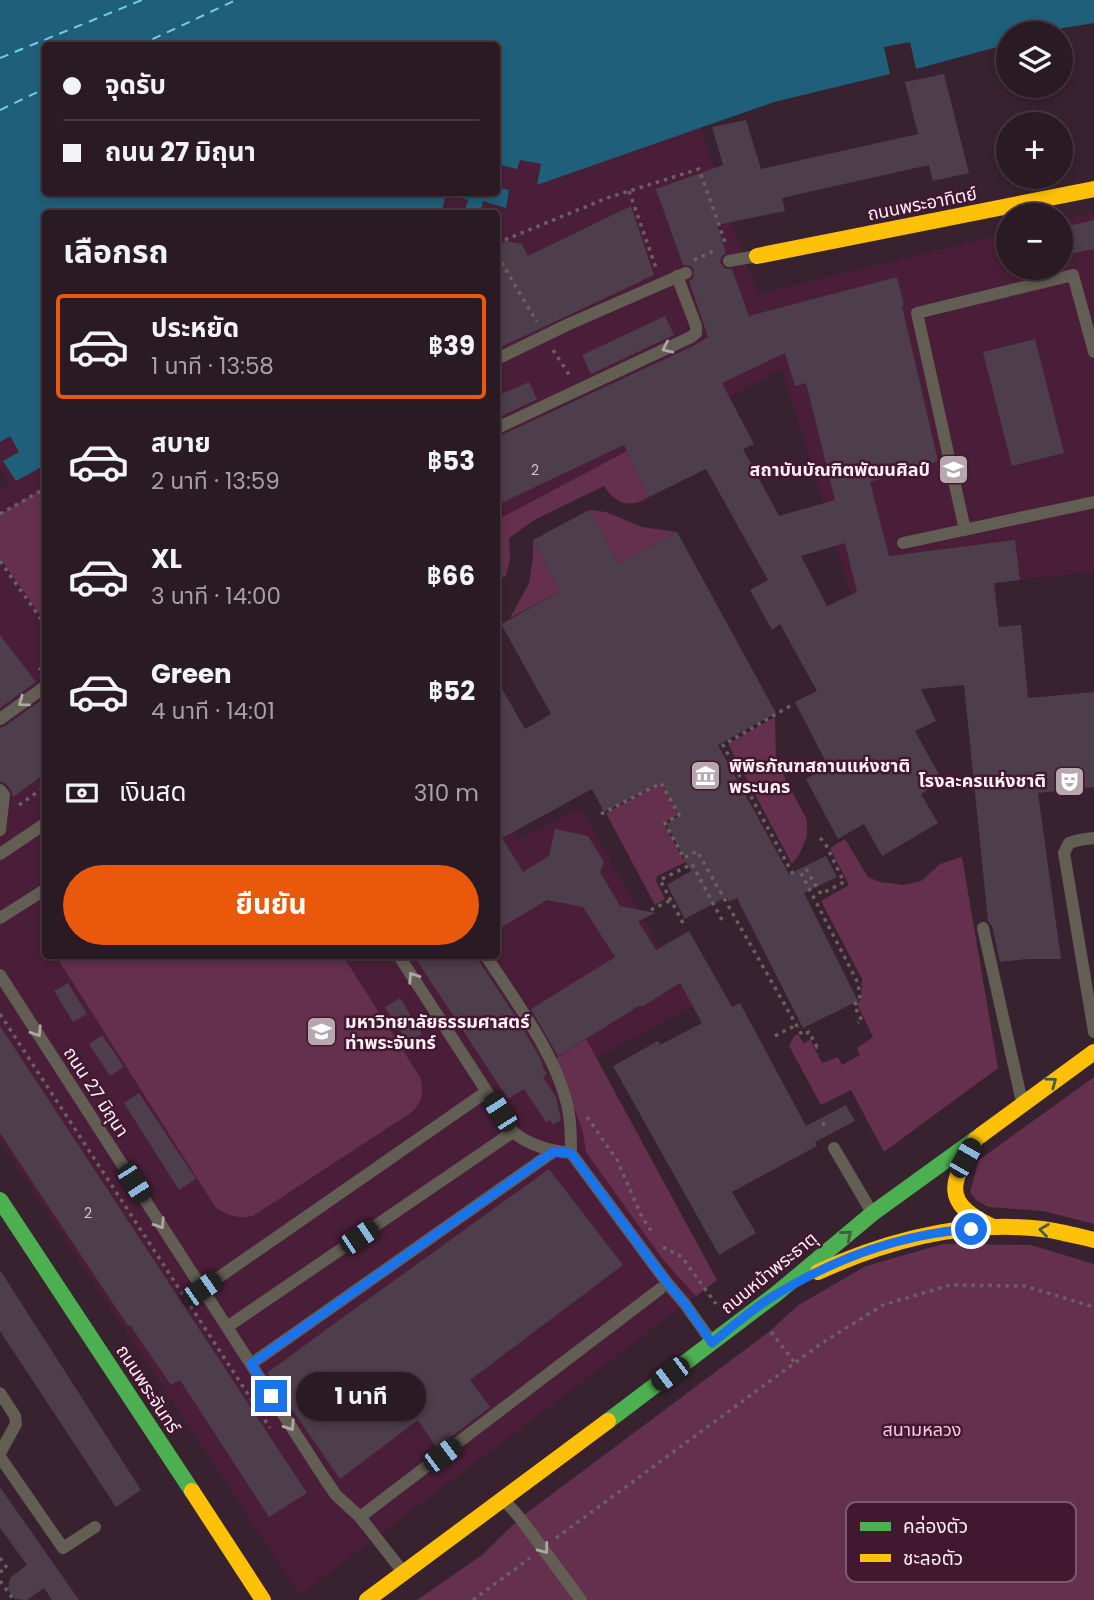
<!DOCTYPE html>
<html lang="th">
<head>
<meta charset="utf-8">
<style>
	:root { --surface:#2a1a23; --page:#362730; --text:#f1f3f6; --muted:#a5a1a6; --line:#463841; --accent:#ea580c }
	body { margin:0; font-family:Poppins,"Noto Sans Thai",sans-serif; background:var(--page); color:var(--text); height:100vh; display:flex; flex-direction:column; font-size:26px; white-space:nowrap }
	* { box-sizing:border-box; margin:0 }
	p { font-size:23px; color:var(--muted) }
	.icon { flex:none; width:38px; height:38px; fill:none; stroke:currentColor; stroke-width:2; stroke-linecap:round; stroke-linejoin:round }
	.map { position:relative; flex:1; overflow:hidden }
	.side { position:absolute; left:42px; top:210px; width:458px; height:749px; display:flex; flex-direction:column; background:var(--surface); border-radius:7px; box-shadow:0 4px 10px #0003,0 0 0 2px var(--line) }
	.side>* { flex:none }
	.guide { position:absolute; left:42px; top:42px; width:458px; height:154px; border-radius:7px; box-shadow:0 4px 10px #0003,0 0 0 2px var(--line); display:grid; align-content:center; height:154px; padding:0 21px; background:var(--surface) }
	.buttons { position:absolute; left:996px; top:21px; display:grid; gap:14px }
	.buttons a { display:grid; place-items:center; width:77px; height:77px; border-radius:50%; background:var(--surface); box-shadow:0 4px 10px #0003,0 0 0 2px var(--line); font-size:35px }
	.end { position:absolute; width:32px; height:32px; margin:-16px; border:9px solid #1a73e8; background:#fff; box-shadow:0 0 0 4px #fff }
	.from { border-radius:50% }
	.bubble { position:absolute; height:49px; border-radius:24px; background:var(--surface); box-shadow:0 4px 10px #0003,0 0 0 2px var(--line); font-size:23px; font-weight:700; line-height:49px; text-align:center }
	.car { position:absolute; width:21px; height:42px; margin:-21px -10px; border-radius:9px; box-shadow:0 0 5px 2px #0007; background:linear-gradient(#222 24%,#8ab4d8 0 40%,#222 0 76%,#8ab4d8 0 86%,#222 0) }
	.guide b { display:flex; align-items:center; gap:24px; height:66px; font-size:26px }
	.guide b+b { border-top:2px solid var(--line) }
	.guide i { width:18px; height:18px; background:var(--text) }
	ul { padding:0; list-style:none }
	li { display:flex; align-items:center; gap:21px; height:105px; margin:0 14px 10px; padding:0 7px; border:4px solid transparent; border-radius:7px }
	li div { flex:1 }
	li b { display:block; font-size:26px }
	li em { font-style:normal; font-weight:700 }
	li.active { border-color:var(--accent) }
	li>.icon { width:63px; height:63px; stroke-width:1.5 }
	h2 { padding:0 21px; font-size:32px; line-height:84px }
	.pay { display:flex; align-items:center; gap:18px; height:77px; padding:0 21px; font-size:26px }
	.pay p { margin-inline-start:auto }
	.button { display:flex; gap:14px; margin-top:auto; padding:14px 21px }
	.button a { flex:1; height:80px; border-radius:42px; background:var(--accent); color:#fff; font-size:28px; font-weight:700; line-height:80px; text-align:center }
	.map>svg:first-child { display:block }
</style>
</head>
<body>
<div class="map">
<svg width="1094" height="1600" viewBox="0 0 1094 1600">
	<rect width="100%" height="100%" fill="#38222f"/>
	<!-- built -->
	<path fill="#4a1e38" d="M701,127L739,242L758,294L1008,233V268H1060L1061,220L1094,212V571L853,601L782,369L497,520V214H480L483,200L505,208L509,191L497,187V164L517,169L520,160L542,164L537,185Z
		M446,194L468,200L464,213L441,214Z
		M10,436L20,452L16,480L45,465L46,956H497V801L519,840L580,808L693,1006L597,1058L717,1280L300,1595L0,1141V490L10,484L0,469V442Z"/>
	<!-- green -->
	<path fill="#64304d" d="M627,451L649,497C629,509 616,504 604,486L536,519L509,538L510,559L506,576L499,579L497,574V520Z
		M45,488V621L0,558V514Z
		M589,510L606,512L642,527L677,532L619,564Z
		M533,540L561,591L510,618L529,583L533,558Z
		M775,717L776,761L807,820V836L799,855L792,864L728,744Z
		M661,783L678,815L664,823L683,859L696,852L694,858L657,876L656,881L665,899L655,905L606,813Z
		M845,839L868,877L880,882L904,885L921,881L940,864L962,857L998,1068L884,1152L851,1090L821,1105L789,1046L794,1036L798,1034L804,1044L810,1039L822,1063L838,1057L842,1065L860,1055L857,1048L873,1037L857,1004L861,999L862,979L821,901L849,885L830,848Z
		M56,956H343L420,1077C424,1094 423,1100 412,1112L253,1216C238,1219 229,1216 216,1208Z
		M586,1039L717,1280L696,1296L664,1261L586,1152L583,1132L556,1058Z
		M1094,1077V1224L1043,1211L988,1207L976,1200L970,1192L979,1160Z
		M943,1244L1031,1245L1094,1264V1600H417L482,1555L520,1518L770,1331L797,1306L866,1266Z"/>
	<!-- water -->
	<path fill="#1f5f79" d="M0,0H1094V23L1057,29L1044,33H1008V44L916,69L910,42L884,47L890,74L774,102L537,185L541,164L520,160L517,169L497,164V46H46V192H497V187L509,190L506,208L483,201L480,214L464,213L468,200L446,194L441,214H46L45,465L16,481L3,461L19,452L10,436L0,442Z"/>
	<g fill="none" stroke-linecap="round" stroke-linejoin="round">
		<!-- ferry -->
		<path stroke="#73cbf0" stroke-width="2" stroke-dasharray="9 7" stroke-linecap="butt" d="M138,46L236,0
			M0,58L142,0
			M0,110L46,88"/>
	</g>
	<!-- building -->
	<path fill="#4e3d4a" fill-rule="evenodd" d="M944,74L969,173L933,181L929,165L782,198L785,211L717,225L726,253L721,257L720,262L725,269H732L749,316L897,277L904,305L902,306L938,461L870,482L889,556L1015,540L1020,580L994,583L999,627L1021,625L1028,698L1094,692V787L1038,793L1061,959H1027L1000,962L992,926L988,921L964,685L921,689L936,721L915,731L942,780L921,794L938,823L882,856L864,824L838,839L806,779L828,766L795,702L817,691L780,624L772,630L750,590L768,580L706,469L649,497L624,445L497,505V437L695,345L708,337L689,281L693,278L694,270L691,266L683,265L656,189L723,165L712,127L746,120L761,169L918,134L905,82ZM785,353L795,386L806,383L835,500L779,516L743,449L754,444L722,383ZM845,543L857,592L827,606L801,556Z
		M631,206L654,275L497,349V246L506,241L522,244L528,256Z
		M1094,220V249L1060,256V228Z
		M665,316L674,335L591,374L582,355Z
		M1035,339L1064,453L1012,466L983,352Z
		M529,382L537,399L564,387L497,418V396Z
		M589,510L619,564L677,532L776,713L718,745L789,874L826,856L837,877L804,893L858,1001L803,1028L737,898L729,902L726,897L685,919L667,885L691,871L666,824L679,816L661,783L604,812L592,789L502,838L523,872L549,856L555,829L588,836L604,862L600,872L620,906L656,913L638,921L656,950L689,931L732,1007L740,1003L806,1126L846,1105L855,1121L815,1142L817,1146L732,1192L756,1233L719,1255L613,1066L658,1041L660,1045L702,1023L680,983L643,1006H639L558,1056L531,1009L615,957L583,907L547,900L497,930V680L525,729L551,714L501,624L561,591L533,540Z
		M0,635L36,682L0,708Z
		M46,697V773L13,797L11,790L6,784L0,781V728L5,726Z
		M414,956H477L479,961L516,1017L539,1056L543,1065L542,1066L547,1074L543,1077L556,1097L561,1120L553,1125L550,1120L546,1122L524,1089L508,1099Z
		M68,983L87,1014L73,1022L54,991Z
		M400,998L422,1034L408,1043L385,1007Z
		M0,1026L307,1493L269,1517L180,1380L171,1385L130,1325L128,1326L0,1133Z
		M102,1035L124,1067L110,1076L89,1044Z
		M139,1093L196,1179L179,1190L124,1103Z
		M549,1169L623,1265L470,1380L490,1407L437,1448L418,1420L340,1479L267,1373L342,1318Z
		M0,1270L141,1490L116,1507L0,1331Z
		M0,1487L79,1600H52L44,1588L27,1600H24L15,1599L8,1589L10,1578L27,1565L0,1528Z"/>
	<g fill="none" stroke-linecap="round" stroke-linejoin="round">
		<!-- path -->
		<path stroke="#69605f" stroke-width="3.5" stroke-dasharray="3.5 5" stroke-linecap="butt" d="M629,191L656,268
			M497,243L607,198L699,169L726,245
			M497,255L537,322
			M694,260L716,250
			M553,350L570,376
			M0,514L46,488
			M0,561L46,626
			M39,670L46,664
			M790,706L723,745L795,878
			M19,805L46,786
			M601,814L661,783L679,815L665,823L684,858L697,851L802,1035L809,1032L817,1047L821,1045
			M806,869L821,894L844,882L826,845L818,835
			M801,873L858,983L860,999L854,1005L862,1021L858,1023
			M651,910L671,900
			M683,923L660,880L692,864L722,920
			M0,1014L270,1428
			M775,1036L796,1025
			M587,1117L617,1160L642,1217L652,1232
			M822,1125L830,1121
			M663,1247L682,1257L716,1304
			M771,1332L795,1363
			M556,1538L822,1343L883,1305L950,1285L1025,1286L1094,1307
			M0,1558L7,1568L0,1572
			M0,1581L14,1600
			M473,1600L530,1558"/>
		<!-- lane -->
		<path stroke="#625e53" stroke-width="12" d="M729,261L757,256
			M497,359L569,324L686,273
			M497,428L691,337L696,333V326L677,276
			M965,530L917,313L1073,275L1094,352
			M903,543L1094,502
			M0,719L46,686
			M0,790L4,795L0,830
			M1094,838L1079,840L1069,843L1064,853L1094,1032
			M0,854L46,823
			M0,918L46,889
			M983,928L1022,1102
			M399,956L513,1132C530,1146 550,1151 571,1153L668,1284L685,1304L712,1342
			M486,956C516,1002 560,1060 569,1114C571,1127 571,1140 571,1153
			M0,975L321,1473L336,1495L360,1517L403,1572
			M834,1148L871,1211
			M202,1289L486,1092
			M227,1327L513,1132
			M251,1364L553,1152
			M0,1393L15,1416L16,1424L0,1453
			M0,1457L63,1548L95,1527
			M504,1500L520,1518L581,1600
			M360,1517L660,1289"/>
		<!-- fast -->
		<path stroke="#4caf50" stroke-width="16" d="M0,1200L192,1491
			M608,1421L776,1294L873,1213L981,1135"/>
		<!-- slow -->
		<path stroke="#ffc107" stroke-width="16" d="M757,256L1094,189
			M981,1135L1094,1052
			M976,1139C951,1183 940,1202 993,1227
			M818,1272C888,1240 964,1220 1042,1229C1059,1231 1077,1236 1094,1240
			M192,1491L263,1600
			M367,1600L608,1421"/>
	</g>
	<!-- one-way arrows -->
	<defs><path id="oneway-chevron" d="M-2-3.5L2.5 0L-2 3.5" fill="none" stroke-width="1.6" stroke-linecap="round" stroke-linejoin="round" transform="scale(1.75)"/></defs>
	<g stroke="#afa7a4">
		<use href="#oneway-chevron" transform="translate(667 348) rotate(155)"/>
		<use href="#oneway-chevron" transform="translate(23 702) rotate(144)"/>
		<use href="#oneway-chevron" transform="translate(413 977) rotate(-123)"/>
		<use href="#oneway-chevron" transform="translate(37 1032) rotate(57)"/>
		<use href="#oneway-chevron" transform="translate(160 1224) rotate(57)"/>
		<use href="#oneway-chevron" transform="translate(290 1426) rotate(57)"/>
		<use href="#oneway-chevron" transform="translate(544 1549) rotate(53)"/>
	</g>
	<g stroke="#465c3e">
		<use href="#oneway-chevron" transform="translate(1052 1082) rotate(-36)"/>
		<use href="#oneway-chevron" transform="translate(1044 1230) rotate(-172)"/>
		<use href="#oneway-chevron" transform="translate(847 1235) rotate(-40)"/>
	</g>
	<g fill="none" stroke-linecap="round" stroke-linejoin="round">
		<!-- route -->
		<path stroke="#1a73e8" stroke-width="9" d="M271,1396L251,1364L553,1152L571,1153L668,1284L685,1304L712,1343C733,1326 754,1307 777,1294C836,1258 902,1234 971,1229"/>
	</g>
	<!-- icons -->
	<defs>
		<symbol id="university-square" viewBox="-11 -11 22 22"><rect x="-9" y="-9" width="18" height="18" rx="4" fill="#b7a8b0" stroke="#421830"/><path d="M0-5L7-2L0 1L-7-2ZM-4 1L0 2.5L4 1V4Q0 6-4 4Z" fill="#fff"/></symbol>
		<symbol id="museum-square" viewBox="-11 -11 22 22"><rect x="-9" y="-9" width="18" height="18" rx="4" fill="#b7a8b0" stroke="#421830"/><path d="M0-6L6-3V-2H-6V-3ZM-5-1h2V3h-2ZM-1-1h2V3h-2ZM3-1h2V3H3ZM-6 4H6V6H-6Z" fill="#fff"/></symbol>
		<symbol id="theatre-square" viewBox="-11 -11 22 22"><rect x="-9" y="-9" width="18" height="18" rx="4" fill="#b7a8b0" stroke="#421830"/><path d="M-5-5.5Q0-4 5-5.5V0Q5 5 0 6Q-5 5-5 0ZM-3.3-2.5H-1v1.5H-3.3ZM1-2.5H3.3v1.5H1ZM-2.8 1Q0 5.5 2.8 1Z" fill="#fff"/></symbol>
	</defs>
	<g fill-rule="evenodd">
		<use href="#university-square" x="936" y="452" width="35" height="35"/>
		<use href="#museum-square" x="688" y="758" width="35" height="35"/>
		<use href="#theatre-square" x="1052" y="764" width="35" height="35"/>
		<use href="#university-square" x="304" y="1014" width="35" height="35"/>
	</g>
	<g text-anchor="middle" stroke-width="5" stroke-linejoin="round" paint-order="stroke">
		<!-- number labels -->
		<g font-size="14" fill="#d0c3ca">
			<text x="535" y="475">2</text>
			<text x="88" y="1218">2</text>
		</g>
		<!-- street labels -->
		<g font-size="18" fill="#fcf0f5" stroke="#421830">
			<text transform="translate(922 204) rotate(-11)" y="6">ถนนพระอาทิตย์</text>
			<text transform="translate(96 1092) rotate(57)" y="6">ถนน 27 มิถุนา</text>
			<text transform="translate(769 1273) rotate(-39)" y="6">ถนนหน้าพระธาตุ</text>
			<text transform="translate(148 1389) rotate(57)" y="6">ถนนพระจันทร์</text>
		</g>
		<!-- poi labels -->
		<g font-size="18" font-weight="bold" fill="#fcf0f5" stroke="#421830" text-anchor="end">
			<text x="930" y="476">สถาบันบัณฑิตพัฒนศิลป์</text>
			<text x="729" y="772" text-anchor="start">พิพิธภัณฑสถานแห่งชาติ<tspan x="729" dy="21">พระนคร</tspan></text>
			<text x="1046" y="787">โรงละครแห่งชาติ</text>
			<text x="345" y="1028" text-anchor="start">มหาวิทยาลัยธรรมศาสตร์<tspan x="345" dy="21">ท่าพระจันทร์</tspan></text>
		</g>
		<!-- park labels -->
		<g font-size="18" fill="#fac7e0" stroke="#421830">
			<text x="922" y="1436">สนามหลวง</text>
		</g>
	</g>
	<!-- legend -->
	<rect x="846" y="1502" width="230" height="80" rx="10" fill="#421830" stroke="#7a596b" stroke-width="2"/>
	<rect x="860" y="1522" width="31" height="9" fill="#4caf50"/>
	<rect x="860" y="1554" width="31" height="8" fill="#ffc107"/>
	<g font-size="19" fill="#fcf0f5">
		<text x="903" y="1533">คล่องตัว</text>
		<text x="903" y="1565">ชะลอตัว</text>
	</g>
</svg>
<div class="buttons">
<a><svg class="icon" aria-label="layers" viewBox="0 0 24 24"><path d="M12 4l9 5-9 5-9-5zM3 14l9 5 9-5"/></svg></a>
<a>+</a>
<a>−</a>
</div>
<i class="end from" style="left:971px;top:1229px"></i>
<i class="end" style="left:271px;top:1396px"></i>
<div class="bubble" style="left:296px;top:1372px;width:130px">1 นาที</div>
<i class="car" style="left:500px;top:1112px;rotate:327deg"></i>
<i class="car" style="left:965px;top:1158px;rotate:30deg"></i>
<i class="car" style="left:134px;top:1183px;rotate:147deg"></i>
<i class="car" style="left:359px;top:1237px;rotate:56deg"></i>
<i class="car" style="left:202px;top:1289px;rotate:55deg"></i>
<i class="car" style="left:670px;top:1374px;rotate:233deg"></i>
<i class="car" style="left:442px;top:1455px;rotate:53deg"></i>
<div class="guide">
<b><i class="from"></i>จุดรับ</b>
<b><i></i>ถนน 27 มิถุนา</b>
</div>
<section class="side">
<h2>เลือกรถ</h2>
<ul>
<li class="active"><svg class="icon" aria-label="car" viewBox="0 0 24 24"><path d="M5 17H2v-5l4-1 3-4h7l3 4 3 1v5h-3M9 17h6M6 11h13"/><circle cx="7" cy="17" r="2"/><circle cx="17" cy="17" r="2"/></svg><div><b>ประหยัด</b><p>1 นาที · 13:58</p></div><em>฿39</em></li>
<li><svg class="icon" aria-label="car" viewBox="0 0 24 24"><path d="M5 17H2v-5l4-1 3-4h7l3 4 3 1v5h-3M9 17h6M6 11h13"/><circle cx="7" cy="17" r="2"/><circle cx="17" cy="17" r="2"/></svg><div><b>สบาย</b><p>2 นาที · 13:59</p></div><em>฿53</em></li>
<li><svg class="icon" aria-label="car" viewBox="0 0 24 24"><path d="M5 17H2v-5l4-1 3-4h7l3 4 3 1v5h-3M9 17h6M6 11h13"/><circle cx="7" cy="17" r="2"/><circle cx="17" cy="17" r="2"/></svg><div><b>XL</b><p>3 นาที · 14:00</p></div><em>฿66</em></li>
<li><svg class="icon" aria-label="car" viewBox="0 0 24 24"><path d="M5 17H2v-5l4-1 3-4h7l3 4 3 1v5h-3M9 17h6M6 11h13"/><circle cx="7" cy="17" r="2"/><circle cx="17" cy="17" r="2"/></svg><div><b>Green</b><p>4 นาที · 14:01</p></div><em>฿52</em></li>
</ul>
<div class="pay"><svg class="icon" aria-label="cash" viewBox="0 0 24 24"><path d="M3 7h18v10H3z"/><circle cx="12" cy="12" r="2"/></svg>เงินสด<p>310 m</p></div>
<div class="button"><a>ยืนยัน</a></div>
</section>
</div>
</body>
</html>
